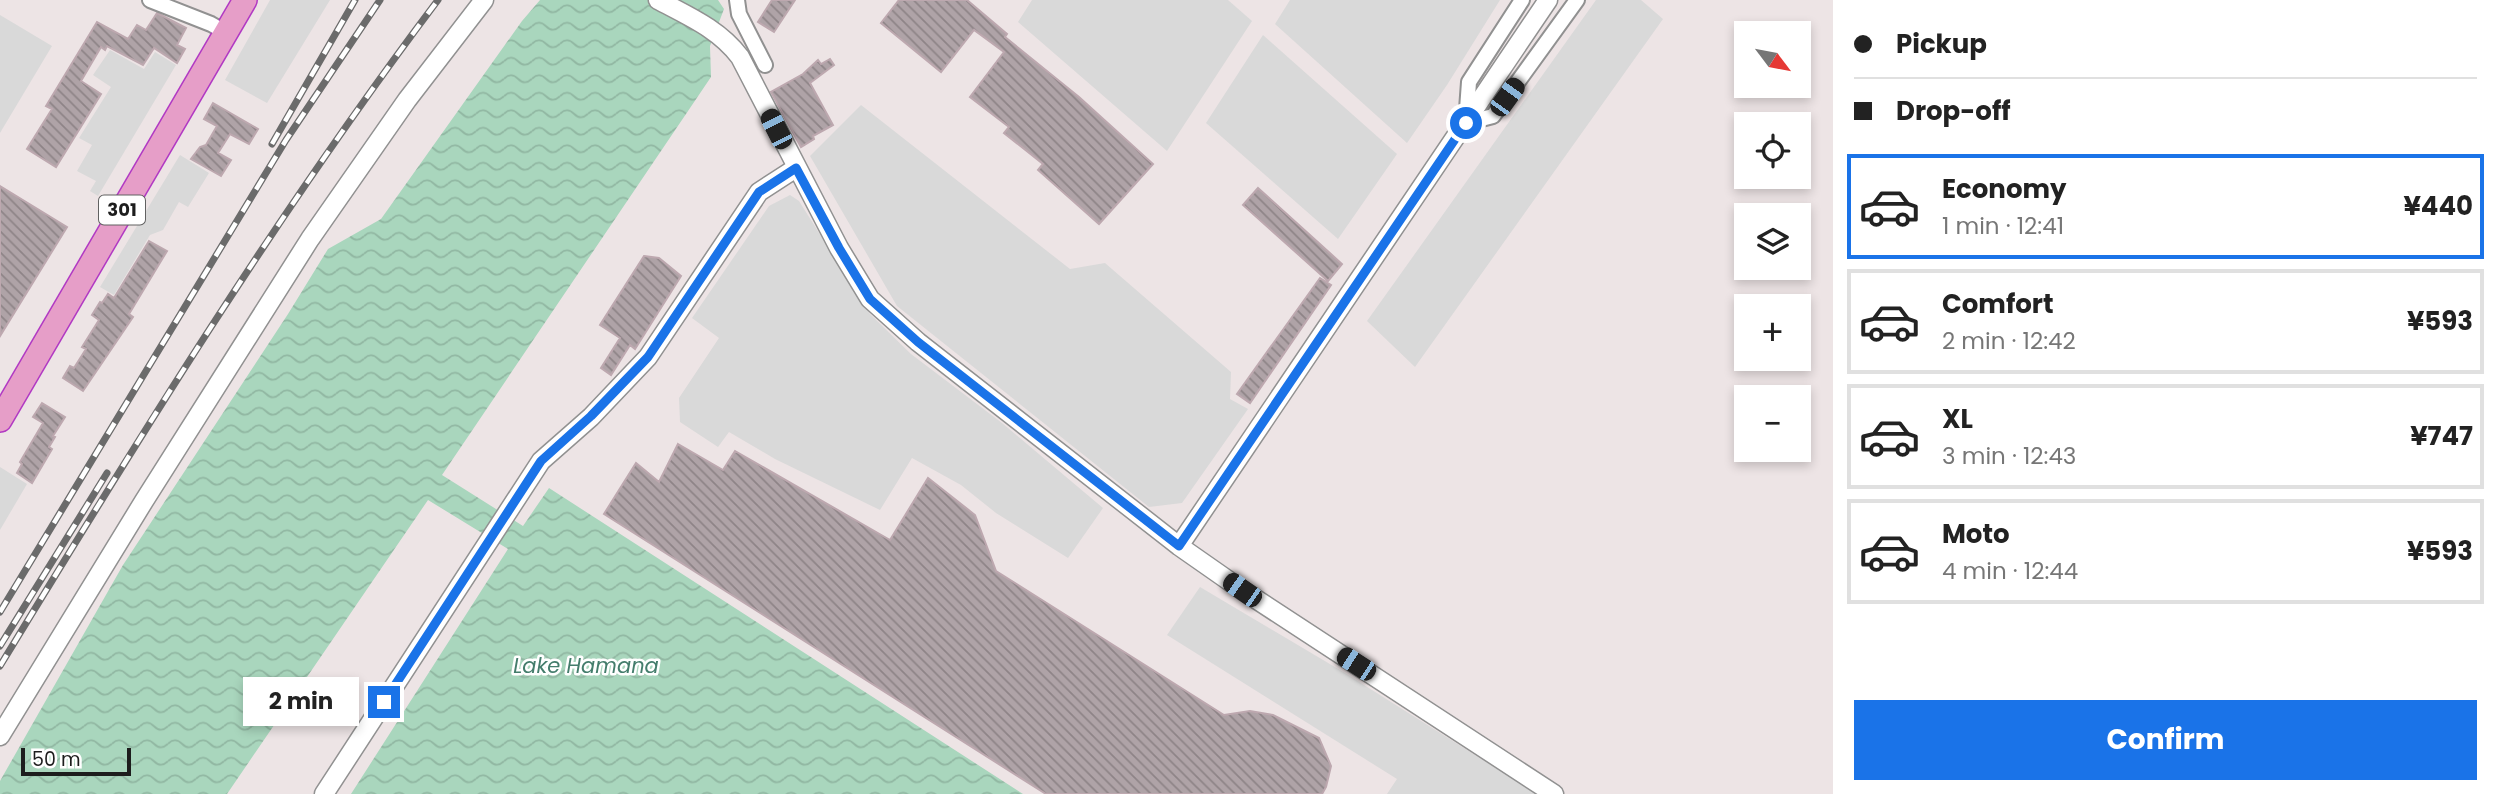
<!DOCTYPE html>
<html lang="en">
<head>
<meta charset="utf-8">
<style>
	:root { --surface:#fff; --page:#f6f6f6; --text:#222; --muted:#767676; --line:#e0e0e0; --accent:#1a73e8 }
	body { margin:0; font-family:Poppins,sans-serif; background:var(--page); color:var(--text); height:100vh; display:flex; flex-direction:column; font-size:26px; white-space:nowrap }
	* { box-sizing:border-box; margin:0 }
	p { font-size:23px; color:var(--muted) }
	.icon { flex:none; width:38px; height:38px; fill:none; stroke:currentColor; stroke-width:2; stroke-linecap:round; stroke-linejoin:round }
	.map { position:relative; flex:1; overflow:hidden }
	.sheet { display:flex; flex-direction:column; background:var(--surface); width:665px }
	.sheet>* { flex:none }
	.guide { display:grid; align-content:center; height:154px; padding:0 21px; background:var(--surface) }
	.needle { width:46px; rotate:122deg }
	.controls { position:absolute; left:1734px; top:21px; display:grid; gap:14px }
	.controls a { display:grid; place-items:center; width:77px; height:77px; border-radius:0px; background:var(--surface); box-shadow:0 4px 10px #0003; font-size:35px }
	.scale { position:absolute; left:21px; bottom:18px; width:110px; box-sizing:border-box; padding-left:7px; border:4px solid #1d1d1d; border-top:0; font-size:19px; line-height:24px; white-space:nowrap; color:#1d1d1d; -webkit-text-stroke:5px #fff; paint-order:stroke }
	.end { position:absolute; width:32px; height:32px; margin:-16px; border:9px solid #1a73e8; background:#fff; box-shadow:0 0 0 4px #fff }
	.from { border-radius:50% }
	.bubble { position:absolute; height:49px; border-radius:0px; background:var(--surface); box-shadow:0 4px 10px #0003; font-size:23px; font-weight:700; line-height:49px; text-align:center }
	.car { position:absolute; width:21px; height:42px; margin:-21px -10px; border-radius:9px; box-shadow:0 0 5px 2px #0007; background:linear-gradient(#222 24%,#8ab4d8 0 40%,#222 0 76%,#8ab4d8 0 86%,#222 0) }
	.guide b { display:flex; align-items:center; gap:24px; height:66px; font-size:26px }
	.guide b+b { border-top:2px solid var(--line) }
	.guide i { width:18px; height:18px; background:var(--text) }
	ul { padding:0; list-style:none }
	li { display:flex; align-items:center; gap:21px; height:105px; margin:0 14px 10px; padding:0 7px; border:4px solid var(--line); border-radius:0px }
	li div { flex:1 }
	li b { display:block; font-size:26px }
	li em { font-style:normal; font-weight:700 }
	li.selected { border-color:var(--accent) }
	li>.icon { width:63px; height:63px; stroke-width:1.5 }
	.primary-button { display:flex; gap:14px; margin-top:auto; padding:14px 21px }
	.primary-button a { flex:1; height:80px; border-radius:0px; background:var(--accent); color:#fff; font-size:28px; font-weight:700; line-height:80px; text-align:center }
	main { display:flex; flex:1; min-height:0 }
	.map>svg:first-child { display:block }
</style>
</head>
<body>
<main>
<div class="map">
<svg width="1833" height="794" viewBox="0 0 1833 794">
	<defs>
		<pattern id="water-waves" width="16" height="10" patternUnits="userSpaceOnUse" patternTransform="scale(1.75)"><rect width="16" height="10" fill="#a9d6bd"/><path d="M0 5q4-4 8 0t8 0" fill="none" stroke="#91b7a2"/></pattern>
		<pattern id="building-back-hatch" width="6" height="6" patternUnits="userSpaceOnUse" patternTransform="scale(1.75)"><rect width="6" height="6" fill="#afa3a7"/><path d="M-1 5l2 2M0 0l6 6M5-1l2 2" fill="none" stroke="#8e8487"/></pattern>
	</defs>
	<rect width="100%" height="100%" fill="#ede4e5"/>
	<!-- parking -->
	<path fill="#d9d9d9" d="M270,0H330L267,103L225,80Z
		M1032,0H1228L1252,21L1167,151L1018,22Z
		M1290,0H1500L1447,85L1407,143L1275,24Z
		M1596,0H1641L1663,19L1415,367L1367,321Z
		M0,15L52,46L0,133Z
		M1263,35L1397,154L1338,239L1206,123Z
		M110,50L144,69L155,52L176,65L98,196L90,191L96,181L77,171L92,145L79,138L111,87L93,75Z
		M861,105L1070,269L1105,263L1231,372L1230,399L1248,409L1182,503L1149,507L897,306L810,156Z
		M180,155L209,173L188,207L179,202L163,230L150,235L114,295L100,287Z
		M790,195L799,201L870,314L911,354L1002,423L1103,508L1068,558L996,513L961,485L912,458L880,510L775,459L729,432L718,447L680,422L679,398L719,338L692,318L769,206Z
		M0,467L27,484L0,530Z
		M1200,587L1345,673L1537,794H1387L1397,779L1167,635Z"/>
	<!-- water -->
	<path fill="url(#water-waves)" d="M540,0H718L724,9L710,46L711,77L442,475L523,526L549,488L1023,794H351L508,549L428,500L227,794H0V781L123,565L288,314L328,249L381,219L522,21Z"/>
	<!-- building -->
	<path fill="url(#building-back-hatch)" stroke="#bda8af" stroke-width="2" d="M772,0H795L774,32L758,22Z
		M899,0H967L1007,34L1005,37L1079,97L1153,164L1099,224L1038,170L1043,164L1004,133L1009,127L970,97L1004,52L974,30L941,72L881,23Z
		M157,13L186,28L177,45L185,49L177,63L154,48L143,65L107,46L105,50L101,47L81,81L101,94L56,167L27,149L52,109L46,106L97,22L128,39L137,25L146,30Z
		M830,59L834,65L810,83L833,125L813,136L814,139L801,147L771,92L803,74L818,60L821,64Z
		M213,103L258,129L249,144L230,134L218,153L231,160L221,176L191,159L200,147L206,145L217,126L204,119Z
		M0,186L67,227L0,336Z
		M1258,188L1342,264L1328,281L1243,205Z
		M149,241L167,251L129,314L133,317L83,391L63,378L70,366L74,368L86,349L82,347L99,320L92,315L100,302L102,303L108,294L114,298Z
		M644,256L659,258L681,276L635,349L630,345L611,375L601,368L620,338L600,325Z
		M1320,278L1331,285L1250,403L1237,394Z
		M42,403L65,417L53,436L55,437L49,447L52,449L32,483L17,473L22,464L20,462L43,423L33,417Z
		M678,444L723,470L735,451L890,540L928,478L975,515L996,571L1224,715L1250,711L1273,715L1319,738L1331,766L1326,787L1322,794H1046L604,514L636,463L659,482Z"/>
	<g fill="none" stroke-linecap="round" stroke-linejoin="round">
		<defs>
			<path id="minor" d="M150,0L211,24L225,32
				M737,0L739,14L765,65
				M1522,0L1469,82L1466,123L1493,116L1577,0"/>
			<path id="tertiary" d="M658,0C688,16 719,29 740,57L839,248L870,299L918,342L1179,546L1242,590L1554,794
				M1179,546L1548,0
				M0,736L144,501L310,239L407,100L484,0
				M324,794L541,461L591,417L648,357L759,192L796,168"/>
			<path id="trunk" d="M0,420L245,0"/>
		</defs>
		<!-- minor casing -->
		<use href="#minor" stroke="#919191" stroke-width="18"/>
		<!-- tertiary casing -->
		<use href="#tertiary" stroke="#919191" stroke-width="21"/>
		<!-- trunk casing -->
		<use href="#trunk" stroke="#b139c3" stroke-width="26"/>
		<!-- minor -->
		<use href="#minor" stroke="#fff" stroke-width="14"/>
		<!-- tertiary -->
		<use href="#tertiary" stroke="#fff" stroke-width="18"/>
		<!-- trunk -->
		<use href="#trunk" stroke="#e69ec8" stroke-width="23"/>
		<defs>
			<path id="rail" d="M272,144L355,0
				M0,612L286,140L380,0
				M0,646L107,473
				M0,666C138,439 278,212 438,0"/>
		</defs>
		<!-- rail casing -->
		<use href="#rail" stroke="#6b6b6b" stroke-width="7"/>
		<!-- rail -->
		<use href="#rail" stroke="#fff" stroke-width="4.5" stroke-dasharray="13" stroke-linecap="butt"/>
	</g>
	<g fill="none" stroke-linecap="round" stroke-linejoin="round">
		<!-- route -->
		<path stroke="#1a73e8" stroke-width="9" d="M384,702L541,461L591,416L648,357L759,192L796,168L839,248L870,299L918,342L1179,546L1466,123"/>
	</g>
	<g text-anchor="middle" stroke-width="5" stroke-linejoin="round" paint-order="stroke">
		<!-- shield labels -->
		<rect fill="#fff" stroke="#616161" stroke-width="2" x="99" y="195.5" width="46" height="29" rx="5"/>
		<g font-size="18" font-weight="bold" fill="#1d1d1d">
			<text x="122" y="216">301</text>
		</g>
		<!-- water labels -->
		<g font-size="21" font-style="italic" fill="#447d6c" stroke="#fff">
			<text x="586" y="673">Lake Hamana</text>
		</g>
	</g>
</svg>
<div class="controls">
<a><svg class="needle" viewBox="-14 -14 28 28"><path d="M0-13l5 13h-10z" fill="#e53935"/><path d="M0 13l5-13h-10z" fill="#767676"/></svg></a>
<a><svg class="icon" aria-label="locate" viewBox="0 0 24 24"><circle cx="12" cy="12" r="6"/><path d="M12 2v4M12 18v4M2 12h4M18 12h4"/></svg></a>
<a><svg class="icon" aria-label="layers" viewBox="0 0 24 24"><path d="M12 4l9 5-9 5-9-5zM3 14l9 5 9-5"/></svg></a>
<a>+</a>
<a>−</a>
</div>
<div class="scale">50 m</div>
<i class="end from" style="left:1466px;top:123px"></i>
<i class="end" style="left:384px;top:702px"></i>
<div class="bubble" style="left:243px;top:677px;width:116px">2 min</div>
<i class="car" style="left:1507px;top:97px;rotate:36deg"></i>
<i class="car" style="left:776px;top:129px;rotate:333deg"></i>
<i class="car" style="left:1242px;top:590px;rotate:305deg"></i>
<i class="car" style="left:1356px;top:664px;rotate:303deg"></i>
</div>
<section class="sheet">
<div class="guide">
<b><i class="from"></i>Pickup</b>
<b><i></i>Drop-off</b>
</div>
<ul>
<li class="selected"><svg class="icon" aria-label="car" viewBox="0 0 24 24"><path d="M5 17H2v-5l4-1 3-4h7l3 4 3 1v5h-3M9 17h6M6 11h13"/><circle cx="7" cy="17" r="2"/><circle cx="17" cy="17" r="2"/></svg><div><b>Economy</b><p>1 min · 12:41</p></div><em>¥440</em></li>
<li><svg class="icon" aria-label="car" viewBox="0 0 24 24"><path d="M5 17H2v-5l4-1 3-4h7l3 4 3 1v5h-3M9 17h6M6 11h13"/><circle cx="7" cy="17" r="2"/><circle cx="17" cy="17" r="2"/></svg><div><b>Comfort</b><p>2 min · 12:42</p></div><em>¥593</em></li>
<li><svg class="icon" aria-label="car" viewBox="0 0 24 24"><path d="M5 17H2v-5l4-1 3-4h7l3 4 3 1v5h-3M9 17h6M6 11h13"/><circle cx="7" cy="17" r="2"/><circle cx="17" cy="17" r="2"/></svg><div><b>XL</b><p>3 min · 12:43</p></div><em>¥747</em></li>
<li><svg class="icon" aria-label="car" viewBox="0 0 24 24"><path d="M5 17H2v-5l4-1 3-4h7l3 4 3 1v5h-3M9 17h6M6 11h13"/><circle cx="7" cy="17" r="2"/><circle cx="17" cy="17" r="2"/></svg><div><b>Moto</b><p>4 min · 12:44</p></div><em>¥593</em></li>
</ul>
<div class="primary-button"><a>Confirm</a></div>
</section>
</main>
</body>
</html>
